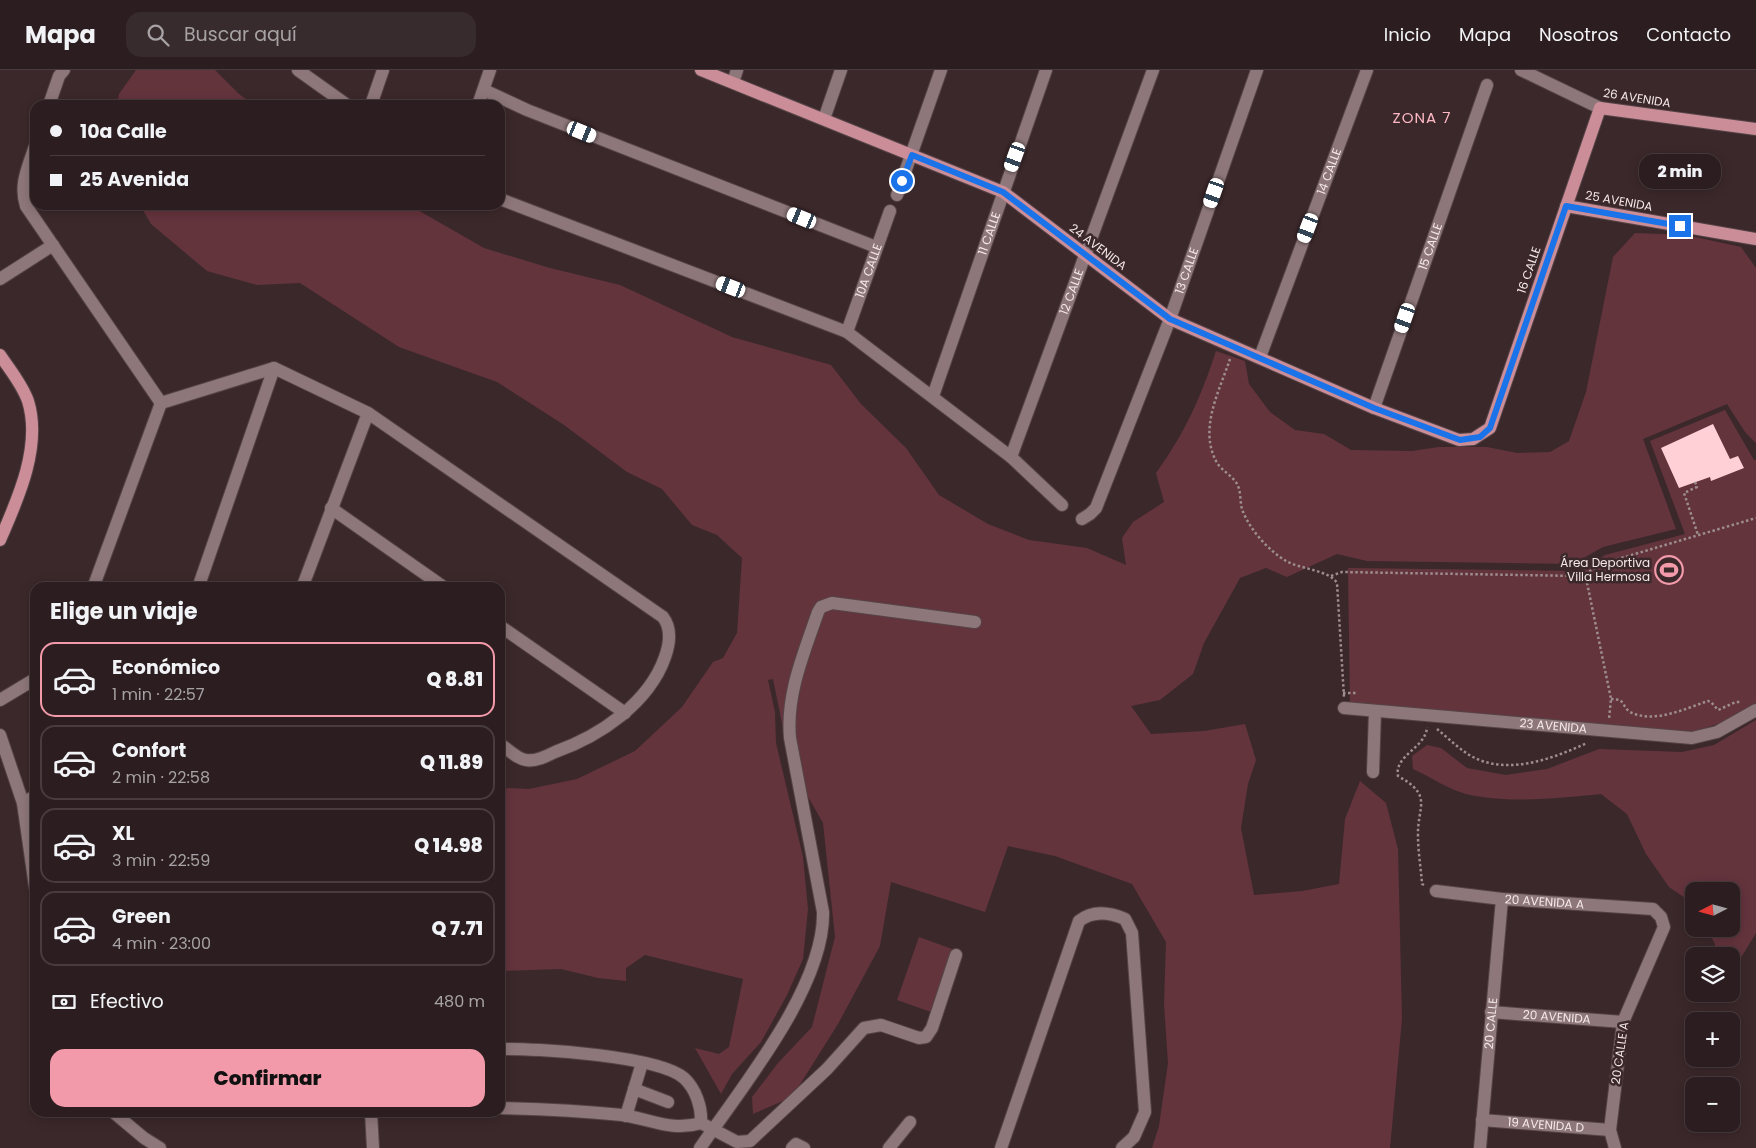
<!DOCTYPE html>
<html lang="es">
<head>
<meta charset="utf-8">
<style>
	:root { --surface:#2c1e20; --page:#382b2d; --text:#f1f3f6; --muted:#a6a2a5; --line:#483c3e; --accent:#f39aaa }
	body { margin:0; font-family:Poppins,sans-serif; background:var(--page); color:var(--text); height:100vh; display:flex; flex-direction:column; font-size:19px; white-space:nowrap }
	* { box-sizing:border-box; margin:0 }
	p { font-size:16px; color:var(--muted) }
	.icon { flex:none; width:28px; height:28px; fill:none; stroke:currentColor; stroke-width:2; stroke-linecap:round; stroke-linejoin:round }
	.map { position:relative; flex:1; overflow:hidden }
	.side { position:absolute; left:30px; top:512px; width:475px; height:535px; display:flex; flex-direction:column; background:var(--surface); border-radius:15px; box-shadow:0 2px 12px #0003,0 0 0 1px var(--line) }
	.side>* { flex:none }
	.hud { position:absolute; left:30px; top:30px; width:475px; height:110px; border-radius:15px; box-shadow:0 2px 12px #0003,0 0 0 1px var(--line); display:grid; align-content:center; height:110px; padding:0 20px; background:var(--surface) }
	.needle { width:32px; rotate:264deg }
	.fabs { position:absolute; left:1685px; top:812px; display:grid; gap:10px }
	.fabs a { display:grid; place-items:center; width:55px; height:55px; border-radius:10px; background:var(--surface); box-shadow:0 2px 12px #0003,0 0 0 1px var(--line); font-size:25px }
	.end { position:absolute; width:22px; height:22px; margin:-11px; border:6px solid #1a73e8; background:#fff; box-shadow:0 0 0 2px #fff }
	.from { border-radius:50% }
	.bubble { position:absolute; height:35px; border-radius:15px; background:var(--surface); box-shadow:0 2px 12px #0003,0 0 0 1px var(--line); font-size:16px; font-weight:800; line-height:35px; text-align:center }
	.car { position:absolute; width:15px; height:30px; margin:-15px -8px; border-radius:6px; box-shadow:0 0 4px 1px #0007; background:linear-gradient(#fff 24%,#345 0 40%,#fff 0 76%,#345 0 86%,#fff 0) }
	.hud b { display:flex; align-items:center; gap:18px; height:48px; font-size:19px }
	.hud b+b { border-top:1px solid var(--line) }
	.hud i { width:12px; height:12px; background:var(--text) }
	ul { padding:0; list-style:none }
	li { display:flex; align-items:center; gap:15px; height:75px; margin:0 10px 8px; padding:0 10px; border:2px solid var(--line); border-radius:15px }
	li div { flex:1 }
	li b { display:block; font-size:19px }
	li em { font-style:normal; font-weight:800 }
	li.selected { border-color:var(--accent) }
	li>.icon { width:45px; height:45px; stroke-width:1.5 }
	h2 { padding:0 20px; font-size:22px; line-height:60px }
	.pay { display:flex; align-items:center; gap:12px; height:55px; padding:0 20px; font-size:19px }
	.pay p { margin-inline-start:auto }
	.primary-button { display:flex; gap:10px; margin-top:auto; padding:10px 20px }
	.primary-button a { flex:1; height:58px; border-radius:15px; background:var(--accent); color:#111; font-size:20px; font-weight:800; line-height:58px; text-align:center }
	header { display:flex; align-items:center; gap:30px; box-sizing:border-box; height:70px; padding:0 25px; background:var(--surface); border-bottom:1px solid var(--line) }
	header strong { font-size:24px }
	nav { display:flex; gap:28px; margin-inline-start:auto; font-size:18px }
	.search { width:350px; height:45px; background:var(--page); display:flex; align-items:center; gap:12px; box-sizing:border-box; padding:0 18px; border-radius:15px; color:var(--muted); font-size:19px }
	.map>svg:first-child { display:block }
</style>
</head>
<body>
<header>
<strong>Mapa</strong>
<div class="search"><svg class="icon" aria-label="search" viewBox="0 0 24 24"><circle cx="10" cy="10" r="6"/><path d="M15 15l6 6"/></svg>Buscar aquí</div>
<nav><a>Inicio</a><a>Mapa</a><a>Nosotros</a><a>Contacto</a></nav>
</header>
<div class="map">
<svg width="1756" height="1078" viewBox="0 0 1756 1078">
	<rect width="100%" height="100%" fill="#3b282b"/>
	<!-- green -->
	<path fill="#64343d" d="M136,0H215L239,24L254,35H117L119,24Z
		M140,135H409L484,178L550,198L620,215L732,267L831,295L861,334L906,378L939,425L988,454L1029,470L1087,478L1126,495L1122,468L1133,452L1164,432L1156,403C1185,363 1201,327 1216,281L1245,291L1249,314L1270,342L1295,360L1324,364L1351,380L1412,381L1439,377H1487L1517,383L1550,382L1569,371L1586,322L1613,187L1635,163L1686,165L1741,177L1756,198V373L1745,362L1727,334L1643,369L1676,459L1603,477L1573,494L1367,491L1337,484L1287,507L1266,498L1240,508L1204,573L1193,604L1160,630L1131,636L1151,664L1204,661L1245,654L1256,690L1248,714L1241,758L1254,825L1302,821L1339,814L1345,749L1360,711L1386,733L1398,779L1402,949L1390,1078H1152L1159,1056L1168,993L1164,934L1166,872L1132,814L1055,786L1008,776L985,842L891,812L880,876L838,954L792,1027L753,1044L752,1027L778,993L812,957L835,867L823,753L795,704L785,668L773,609L768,610L775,642L776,673L803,787L808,839L803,889L787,925L761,972L732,1004L721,1024L695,978L719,984L729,977L743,909L645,885L626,898V911L598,908L561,899L500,901V725L507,718L529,719L577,709L635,681L682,637L713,592L723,588L737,563L742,488L717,465L692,455L662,419L627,402L564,355L497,312L399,277L300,213L257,215L207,201L151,154Z
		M1725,340L1754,390H1756V633L1726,651L1690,663L1350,635L1348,498L1579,501L1605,485L1685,464L1650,371Z
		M1756,650V863L1731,904V886H1715V874L1707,859H1731V821H1694V834L1669,817L1646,784L1627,744L1601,724C1558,728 1509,734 1466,724C1450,720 1429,706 1413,699L1412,686L1427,675L1441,678L1467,698L1506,705L1547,699L1599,679L1682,682L1714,675Z
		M919,867L952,879L931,942L897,930Z"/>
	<!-- building -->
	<path fill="#ffd0d6" d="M1713,354L1730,389L1738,386L1744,398L1711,411L1710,407L1679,418L1661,378Z"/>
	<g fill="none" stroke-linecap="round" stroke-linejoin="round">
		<defs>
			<g id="minor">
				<path d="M298,0L347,35"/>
				<path d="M1521,0L1600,38"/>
				<path d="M733,12L737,0"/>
				<path d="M484,20L527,40L876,177"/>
				<path d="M49,35L59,6L64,0"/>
				<path d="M371,35L383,0"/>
				<path d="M478,35L490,0"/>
				<path d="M824,49L841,0"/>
				<path d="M35,76C28,97 19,115 26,136L161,333"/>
				<path d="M897,125L941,0"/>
				<path d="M500,129L847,262L1011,387L1062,435"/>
				<path d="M0,209L53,175"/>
				<path id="s1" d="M847,262L890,141"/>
				<path id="s2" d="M1260,287L1367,0"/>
				<path id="s3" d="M933,326L1046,0"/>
				<path d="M161,333L274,298L368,343L663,547C672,559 670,573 665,587C649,633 600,666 555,682C547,686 535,692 526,690C517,689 508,679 500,674"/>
				<path id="s4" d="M1374,338L1487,15"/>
				<path id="s5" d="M1011,387L1153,0"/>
				<path d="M331,438L445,518"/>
				<path id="s6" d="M1082,449L1090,444L1096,438L1170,249L1257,0"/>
				<path d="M93,518L161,333"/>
				<path d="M198,518L274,298"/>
				<path d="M302,518L368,343"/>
				<path d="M500,556L625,643"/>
				<path d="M0,630L35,609"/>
				<path id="s7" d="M1344,638L1692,668L1717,662L1756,640"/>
				<path d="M0,665L23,733L35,817"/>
				<path d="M1373,702L1375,641"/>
				<path d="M23,733L35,726"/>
				<path id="s8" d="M1436,821L1502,829L1653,839L1661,847L1664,857L1623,952L1610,1060L1615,1078"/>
				<path id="s9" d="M1491,942L1623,952"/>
				<path d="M500,979C536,978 659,986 684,1008C696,1019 702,1038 701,1053"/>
				<path d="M634,1019L668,1032"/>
				<path d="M500,1038C541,1039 582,1041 622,1045C651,1049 672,1062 701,1053"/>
				<path d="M113,1042L144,1068L160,1078"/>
				<path d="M371,1042L373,1078"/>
				<path d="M626,1046L642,993"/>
				<path id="s10" d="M1482,1050L1610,1060"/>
				<path d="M701,1053L737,1072L750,1071L827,999L864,958L881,955L919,968L926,967L932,958L956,885"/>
				<path d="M700,1078C742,1017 825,916 823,842L790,668C786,624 804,583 818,542L821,537L832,533L975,552"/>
				<path d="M792,1078L796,1074L804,1078"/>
				<path d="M889,1078L910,1052"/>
				<path d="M1001,1078L1079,851C1093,840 1109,842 1125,849L1132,863L1145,1042L1134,1067L1122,1078"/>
				<path id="s11" d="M1480,1078L1502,829"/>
			</g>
			<path id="major" d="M701,0L1003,122L1170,249L1374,338L1459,370L1473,369L1490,358L1600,38L1756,59
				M1566,136L1756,169
				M0,285C10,300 22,314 28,331C42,376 18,429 0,470"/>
		</defs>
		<!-- minor casing -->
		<use href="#minor" stroke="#554447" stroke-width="14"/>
		<!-- major casing -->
		<use href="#major" stroke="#554447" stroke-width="14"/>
		<!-- path -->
		<path stroke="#9d8d8f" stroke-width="2.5" stroke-dasharray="2.5 2.5" stroke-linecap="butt" d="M1230,289C1219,322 1199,358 1216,391C1221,401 1234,406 1238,416C1241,423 1240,432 1242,439C1249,459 1268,480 1286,491C1300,499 1329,500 1337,513L1344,627
			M1695,412L1697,417L1684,423L1698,465
			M1585,503L1611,629L1609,649
			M1331,506L1342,502L1580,506L1608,492L1756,448
			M1343,623H1356
			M1611,629L1620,630C1624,633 1625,639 1630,642C1654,654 1684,639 1708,631L1711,632L1718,640L1736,632H1741
			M1437,659C1448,668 1459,679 1471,686C1507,706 1552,689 1587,673
			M1424,815L1422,814C1421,798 1418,782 1418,766C1417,736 1434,726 1398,706C1394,685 1426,678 1427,657"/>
		<!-- minor -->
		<use href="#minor" stroke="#8e777a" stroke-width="12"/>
		<!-- major -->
		<use href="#major" stroke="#cb8d97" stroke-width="12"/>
	</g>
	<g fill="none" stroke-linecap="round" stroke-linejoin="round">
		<!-- route -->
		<path stroke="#1a73e8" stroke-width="6" d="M902,111L912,85L1003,122L1170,249L1374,338L1460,370L1480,367L1490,358L1566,136L1680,156"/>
	</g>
	<!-- icons -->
	<defs>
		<symbol id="stadium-ring" viewBox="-11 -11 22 22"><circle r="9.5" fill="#3b282b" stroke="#f39aaa" stroke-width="1.5"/><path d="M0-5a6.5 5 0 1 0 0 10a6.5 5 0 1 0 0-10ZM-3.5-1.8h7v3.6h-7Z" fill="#f39aaa"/></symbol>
	</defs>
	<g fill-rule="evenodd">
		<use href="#stadium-ring" x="1653" y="484" width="32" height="32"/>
	</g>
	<g text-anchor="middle" stroke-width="5" stroke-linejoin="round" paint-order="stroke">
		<!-- street labels -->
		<g font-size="12" fill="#f5e8e9" stroke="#3b282b">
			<text transform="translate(1637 28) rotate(9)" y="4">26 AVENIDA</text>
			<text dy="4" stroke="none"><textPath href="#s2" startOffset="198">14 CALLE</textPath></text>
			<text transform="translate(1619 131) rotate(10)" y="4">25 AVENIDA</text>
			<text dy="4" stroke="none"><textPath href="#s3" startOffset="172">11 CALLE</textPath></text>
			<text transform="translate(1098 177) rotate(37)" y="4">24 AVENIDA</text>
			<text dy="4" stroke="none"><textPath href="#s4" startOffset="171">15 CALLE</textPath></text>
			<text dy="4" stroke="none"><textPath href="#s6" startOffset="272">13 CALLE</textPath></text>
			<text transform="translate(1529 200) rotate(-71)" y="4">16 CALLE</text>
			<text dy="4" stroke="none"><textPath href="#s1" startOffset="65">10A CALLE</textPath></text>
			<text dy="4" stroke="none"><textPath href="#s5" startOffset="176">12 CALLE</textPath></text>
			<text dy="4" stroke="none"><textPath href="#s7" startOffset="210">23 AVENIDA</textPath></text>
			<text dy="4" stroke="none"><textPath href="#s8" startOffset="109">20 AVENIDA A</textPath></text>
			<text dy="4" stroke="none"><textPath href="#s9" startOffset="66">20 AVENIDA</textPath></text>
			<text dy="4" stroke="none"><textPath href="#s11" startOffset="125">20 CALLE</textPath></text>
			<text transform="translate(1620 983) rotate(-82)" y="4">20 CALLE A</text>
			<text dy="4" stroke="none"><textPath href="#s10" startOffset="64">19 AVENIDA D</textPath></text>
		</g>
		<!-- poi labels -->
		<g font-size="12" fill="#f5e8e9" stroke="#3b282b" text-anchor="end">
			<text x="1650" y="497">Área Deportiva<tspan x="1650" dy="14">Villa Hermosa</tspan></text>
		</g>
		<!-- quarter labels -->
		<g font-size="15" letter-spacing="1" fill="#fdb9c3" stroke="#3b282b">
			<text x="1422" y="53">ZONA 7</text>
		</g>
	</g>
</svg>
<div class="fabs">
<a><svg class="needle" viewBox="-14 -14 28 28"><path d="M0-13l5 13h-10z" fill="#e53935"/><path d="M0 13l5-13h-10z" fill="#a6a2a5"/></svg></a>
<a><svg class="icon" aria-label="layers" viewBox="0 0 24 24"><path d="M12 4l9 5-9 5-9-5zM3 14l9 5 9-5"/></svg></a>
<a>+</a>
<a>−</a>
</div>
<i class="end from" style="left:902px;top:111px"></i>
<i class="end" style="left:1680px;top:156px"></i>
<div class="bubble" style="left:1639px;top:84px;width:82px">2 min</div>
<i class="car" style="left:582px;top:62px;rotate:112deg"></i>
<i class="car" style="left:1015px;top:87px;rotate:200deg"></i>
<i class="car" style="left:1214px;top:123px;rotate:199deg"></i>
<i class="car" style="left:802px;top:148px;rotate:292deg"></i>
<i class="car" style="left:1308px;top:158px;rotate:201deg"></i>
<i class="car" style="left:731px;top:217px;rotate:291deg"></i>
<i class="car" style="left:1405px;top:248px;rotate:199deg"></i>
<div class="hud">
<b><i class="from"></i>10a Calle</b>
<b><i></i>25 Avenida</b>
</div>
<section class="side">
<h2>Elige un viaje</h2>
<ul>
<li class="selected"><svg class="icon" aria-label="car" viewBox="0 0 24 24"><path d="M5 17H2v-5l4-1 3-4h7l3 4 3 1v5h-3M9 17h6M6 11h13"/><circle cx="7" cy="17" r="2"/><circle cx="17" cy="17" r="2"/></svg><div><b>Económico</b><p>1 min · 22:57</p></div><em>Q 8.81</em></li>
<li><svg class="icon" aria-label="car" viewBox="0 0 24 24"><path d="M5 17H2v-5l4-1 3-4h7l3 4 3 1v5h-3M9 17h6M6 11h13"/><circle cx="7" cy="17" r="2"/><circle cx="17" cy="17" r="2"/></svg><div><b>Confort</b><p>2 min · 22:58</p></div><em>Q 11.89</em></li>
<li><svg class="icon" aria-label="car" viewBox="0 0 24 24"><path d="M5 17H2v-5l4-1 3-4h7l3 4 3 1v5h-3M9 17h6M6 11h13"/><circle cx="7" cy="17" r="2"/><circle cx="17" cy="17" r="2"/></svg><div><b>XL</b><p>3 min · 22:59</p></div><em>Q 14.98</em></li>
<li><svg class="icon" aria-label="car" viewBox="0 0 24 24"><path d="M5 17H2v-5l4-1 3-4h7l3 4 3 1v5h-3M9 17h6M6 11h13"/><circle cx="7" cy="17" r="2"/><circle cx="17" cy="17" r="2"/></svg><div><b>Green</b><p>4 min · 23:00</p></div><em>Q 7.71</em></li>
</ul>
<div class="pay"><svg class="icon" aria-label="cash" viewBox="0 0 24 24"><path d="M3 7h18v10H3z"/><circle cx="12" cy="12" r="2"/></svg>Efectivo<p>480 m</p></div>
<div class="primary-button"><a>Confirmar</a></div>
</section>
</div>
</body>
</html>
